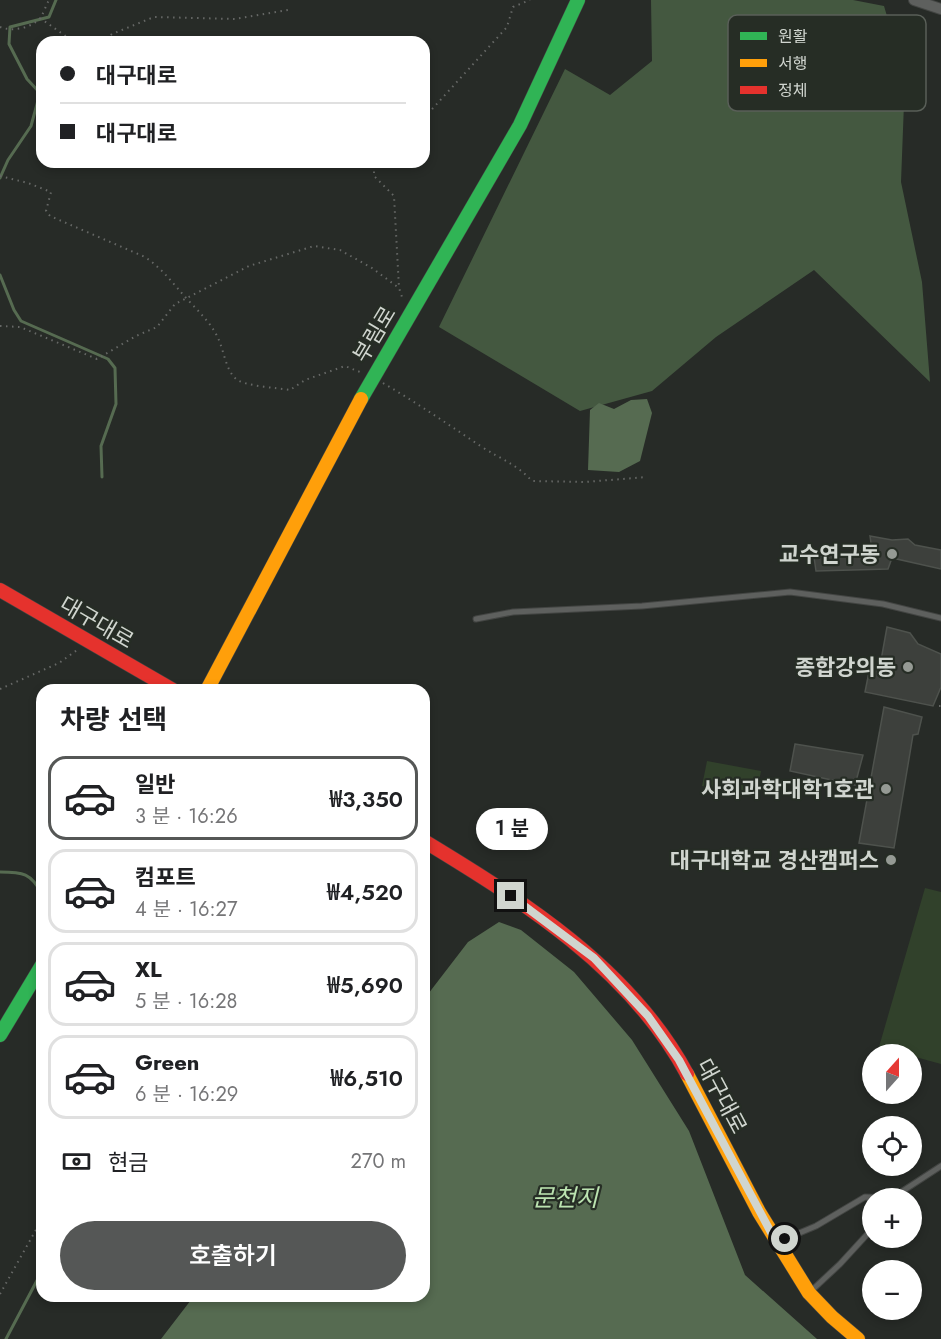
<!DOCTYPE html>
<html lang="ko">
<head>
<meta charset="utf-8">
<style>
	:root { --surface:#fff; --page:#f2f2f2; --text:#202124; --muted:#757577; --line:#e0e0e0; --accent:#555756 }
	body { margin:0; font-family:Jost,"Noto Sans KR",sans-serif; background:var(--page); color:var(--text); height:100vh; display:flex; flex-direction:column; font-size:22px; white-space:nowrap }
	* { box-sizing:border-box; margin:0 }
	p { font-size:20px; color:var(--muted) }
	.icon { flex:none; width:33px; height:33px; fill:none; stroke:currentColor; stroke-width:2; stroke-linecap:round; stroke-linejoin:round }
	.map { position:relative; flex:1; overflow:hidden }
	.sheet { position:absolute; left:36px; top:684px; width:394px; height:618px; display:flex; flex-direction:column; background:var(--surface); border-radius:18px; box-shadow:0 3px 9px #0003 }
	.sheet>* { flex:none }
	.top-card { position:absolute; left:36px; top:36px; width:394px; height:132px; border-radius:18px; box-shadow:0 3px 9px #0003; display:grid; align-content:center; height:132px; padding:0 24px; background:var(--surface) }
	.needle { width:39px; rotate:21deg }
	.tools { position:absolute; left:862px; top:1044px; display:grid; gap:12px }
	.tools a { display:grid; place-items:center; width:60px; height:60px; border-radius:50%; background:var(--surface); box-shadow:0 3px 9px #0003; font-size:30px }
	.end { position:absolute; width:27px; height:27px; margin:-14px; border:8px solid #d0d5cf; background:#111; box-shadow:0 0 0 3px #111 }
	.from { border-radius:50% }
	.bubble { position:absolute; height:42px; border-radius:21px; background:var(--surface); box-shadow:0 3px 9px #0003; font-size:20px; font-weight:600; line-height:42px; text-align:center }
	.top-card b { display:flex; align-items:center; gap:21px; height:57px; font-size:22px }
	.top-card b+b { border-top:2px solid var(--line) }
	.top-card i { width:15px; height:15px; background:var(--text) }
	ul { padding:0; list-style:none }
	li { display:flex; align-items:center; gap:18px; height:84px; margin:0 12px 9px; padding:0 12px; border:3px solid var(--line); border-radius:18px }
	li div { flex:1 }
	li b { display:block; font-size:22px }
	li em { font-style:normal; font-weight:600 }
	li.current { border-color:var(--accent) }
	li>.icon { width:54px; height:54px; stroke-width:1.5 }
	h2 { padding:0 24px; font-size:27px; line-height:72px }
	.pay { display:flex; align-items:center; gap:15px; height:66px; padding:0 24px; font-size:22px }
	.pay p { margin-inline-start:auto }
	.button { display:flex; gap:12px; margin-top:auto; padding:12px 24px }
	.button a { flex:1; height:69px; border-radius:36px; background:var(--accent); color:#fff; font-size:24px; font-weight:600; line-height:69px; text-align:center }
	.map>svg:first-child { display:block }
</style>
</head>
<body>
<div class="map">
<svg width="941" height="1339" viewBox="0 0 941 1339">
	<rect width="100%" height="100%" fill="#272b27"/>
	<!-- green -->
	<path fill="#31412b" d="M707,761L761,771L756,797L702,786Z
		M925,888L941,892V1064L912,1056V1054L879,1047Z"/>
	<!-- forest -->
	<path fill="#445840" d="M651,0H853L884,6L905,77L901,182L922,282L930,382L814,270L716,337L652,391L580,411L439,327L565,69L610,95L652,61Z"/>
	<!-- water -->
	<path fill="#566b51" d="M647,399L652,413L640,461L619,472L588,470L590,410L599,403L614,409L631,400Z
		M499,922L521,930L574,972L632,1040L689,1131L745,1275L817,1339H161L194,1296H424L425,998L468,942Z"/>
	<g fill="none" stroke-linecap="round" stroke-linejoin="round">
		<!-- stream -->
		<path stroke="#566b51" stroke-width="3" d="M0,178L8,160L31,126L40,93L27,79L9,44L10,27L49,17L56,0
			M0,275L14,310L21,321L108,359L115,368L116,404L101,446L102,477
			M0,872C23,872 31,873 42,894
			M6,1339L42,1271"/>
	</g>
	<!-- building -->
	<path fill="#3d403c" stroke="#4e524d" stroke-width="1.5" d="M870,536L892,540L908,539L915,545L941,550V569L892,558L888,569L816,571L814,557L872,550Z
		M887,627L910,633L918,644L941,654V687L933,706L865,692L870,667L880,666Z
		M884,707L922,717L918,734L913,735L894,848L859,843Z
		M795,744L863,755L855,785L790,771Z"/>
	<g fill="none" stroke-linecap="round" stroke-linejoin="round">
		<defs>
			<path id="lane" d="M476,619L513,612L642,606L790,592L883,604L941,618
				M892,1198L941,1166
				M778,1239H785L816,1226L865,1197L892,1198
				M810,1292L840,1264L873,1228"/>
			<path id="street" d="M914,0L941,9"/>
			<path id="fast" d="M361,399L520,125L578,0
				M0,1035L42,965"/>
			<path id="slow" d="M207,690L361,399
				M687,1074L759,1212L809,1293L832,1317L858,1339"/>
			<path id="jam" d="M0,590L173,690
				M424,841C523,901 631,969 687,1074"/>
		</defs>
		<!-- lane casing -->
		<use href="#lane" stroke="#434543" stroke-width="7"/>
		<!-- street casing -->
		<use href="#street" stroke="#434543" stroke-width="12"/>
		<!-- fast casing -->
		<use href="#fast" stroke="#434543" stroke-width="15"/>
		<!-- slow casing -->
		<use href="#slow" stroke="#434543" stroke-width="15"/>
		<!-- jam casing -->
		<use href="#jam" stroke="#434543" stroke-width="15"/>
		<!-- path -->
		<path stroke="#666866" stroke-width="2" stroke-dasharray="1.5 4.5" stroke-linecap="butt" d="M40,18L74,42
			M0,27C12,32 32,28 40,18C44,13 46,5 49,0
			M101,42L112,34L154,17L235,19L288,10
			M424,118L507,27L513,7L530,0
			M380,162L374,168V176L394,196L399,288
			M0,176L28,183L51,192L46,211L50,216L145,257C164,270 173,284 188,300C199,312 210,322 217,336C224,349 225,369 236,379C244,386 278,388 290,390L305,380L345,366L360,372
			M0,326L20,327L97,359L136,336L157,327L175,304L249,266L314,246L340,250L372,268L399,288L403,300
			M383,383C417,403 449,425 482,447C502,460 515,463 532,481L585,482L647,477
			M0,689L59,663L77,650
			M939,706H941
			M38,926L42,942
			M0,1294L42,1219"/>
		<!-- lane -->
		<use href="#lane" stroke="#5e605e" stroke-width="5"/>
		<!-- street -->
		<use href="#street" stroke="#5e605e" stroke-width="10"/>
		<!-- fast -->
		<use href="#fast" stroke="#30b455" stroke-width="14"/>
		<!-- slow -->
		<use href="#slow" stroke="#ff9f0a" stroke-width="14"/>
		<!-- jam -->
		<use href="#jam" stroke="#e5322d" stroke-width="14"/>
	</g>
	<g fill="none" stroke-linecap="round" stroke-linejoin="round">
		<!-- route -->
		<path stroke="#d0d5cf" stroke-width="8" d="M511,896L594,958L648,1016L679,1060L775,1240L785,1239"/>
	</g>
	<!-- markers -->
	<g fill="#959a94" stroke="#262d25" stroke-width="2">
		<circle cx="892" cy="554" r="6"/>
		<circle cx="908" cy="667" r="6"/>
		<circle cx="886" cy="789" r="6"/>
		<circle cx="891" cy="860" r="6"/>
	</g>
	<g text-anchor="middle" stroke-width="4.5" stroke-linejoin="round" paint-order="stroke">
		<!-- street labels -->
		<g font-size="22" fill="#d0d5cf" stroke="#262d25">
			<text transform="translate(374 334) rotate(-59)" y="8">부림로</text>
			<text transform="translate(97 622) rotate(30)" y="8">대구대로</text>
			<text transform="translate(722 1096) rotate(62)" y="8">대구대로</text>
		</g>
		<!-- poi labels -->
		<g font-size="22" font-weight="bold" fill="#d0d5cf" stroke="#262d25" text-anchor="end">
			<text x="880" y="562">교수연구동</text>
			<text x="896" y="675">종합강의동</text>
			<text x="874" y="797">사회과학대학1호관</text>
			<text x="879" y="868">대구대학교 경산캠퍼스</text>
		</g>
		<!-- water labels -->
		<g font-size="24" font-style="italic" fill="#bbe3b0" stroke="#262d25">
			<text x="565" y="1206">문천지</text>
		</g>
	</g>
	<!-- legend -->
	<rect x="728" y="15" width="198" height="96" rx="9" fill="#262d25" stroke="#595f58" stroke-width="1.5"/>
	<rect x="740" y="32" width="27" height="8" fill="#30b455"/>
	<rect x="740" y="59" width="27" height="8" fill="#ff9f0a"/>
	<rect x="740" y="86" width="27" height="8" fill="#e5322d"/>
	<g font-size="16" fill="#d0d5cf">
		<text x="778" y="42">원활</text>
		<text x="778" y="69">서행</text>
		<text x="778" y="96">정체</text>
	</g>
</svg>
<div class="tools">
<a><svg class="needle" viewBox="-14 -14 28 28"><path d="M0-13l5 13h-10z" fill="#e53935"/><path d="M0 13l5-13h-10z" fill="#757577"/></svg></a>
<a><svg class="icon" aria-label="locate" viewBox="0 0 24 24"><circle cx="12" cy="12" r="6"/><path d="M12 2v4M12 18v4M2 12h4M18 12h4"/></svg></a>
<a>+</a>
<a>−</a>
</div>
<i class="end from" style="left:785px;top:1239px"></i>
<i class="end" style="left:511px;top:896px"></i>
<div class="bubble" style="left:476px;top:808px;width:72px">1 분</div>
<div class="top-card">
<b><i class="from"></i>대구대로</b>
<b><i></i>대구대로</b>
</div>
<section class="sheet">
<h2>차량 선택</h2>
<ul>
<li class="current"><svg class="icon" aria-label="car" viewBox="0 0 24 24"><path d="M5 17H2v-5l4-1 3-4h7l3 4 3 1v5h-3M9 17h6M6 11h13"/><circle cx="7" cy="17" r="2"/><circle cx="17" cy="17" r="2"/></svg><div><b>일반</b><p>3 분 · 16:26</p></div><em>₩3,350</em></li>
<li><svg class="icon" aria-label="car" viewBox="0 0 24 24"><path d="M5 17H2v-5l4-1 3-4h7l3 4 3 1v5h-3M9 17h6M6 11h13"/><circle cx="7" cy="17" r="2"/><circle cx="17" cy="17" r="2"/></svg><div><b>컴포트</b><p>4 분 · 16:27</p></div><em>₩4,520</em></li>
<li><svg class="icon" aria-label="car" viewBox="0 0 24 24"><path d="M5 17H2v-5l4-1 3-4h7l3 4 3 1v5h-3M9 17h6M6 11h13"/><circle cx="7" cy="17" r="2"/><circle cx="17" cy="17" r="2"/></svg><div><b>XL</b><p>5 분 · 16:28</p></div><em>₩5,690</em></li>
<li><svg class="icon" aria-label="car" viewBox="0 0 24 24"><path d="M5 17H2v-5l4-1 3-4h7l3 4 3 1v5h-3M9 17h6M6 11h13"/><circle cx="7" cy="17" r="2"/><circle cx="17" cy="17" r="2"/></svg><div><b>Green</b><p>6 분 · 16:29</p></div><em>₩6,510</em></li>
</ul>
<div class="pay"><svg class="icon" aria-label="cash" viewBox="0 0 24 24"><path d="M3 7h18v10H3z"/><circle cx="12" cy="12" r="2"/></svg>현금<p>270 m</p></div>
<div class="button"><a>호출하기</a></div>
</section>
</div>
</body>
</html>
